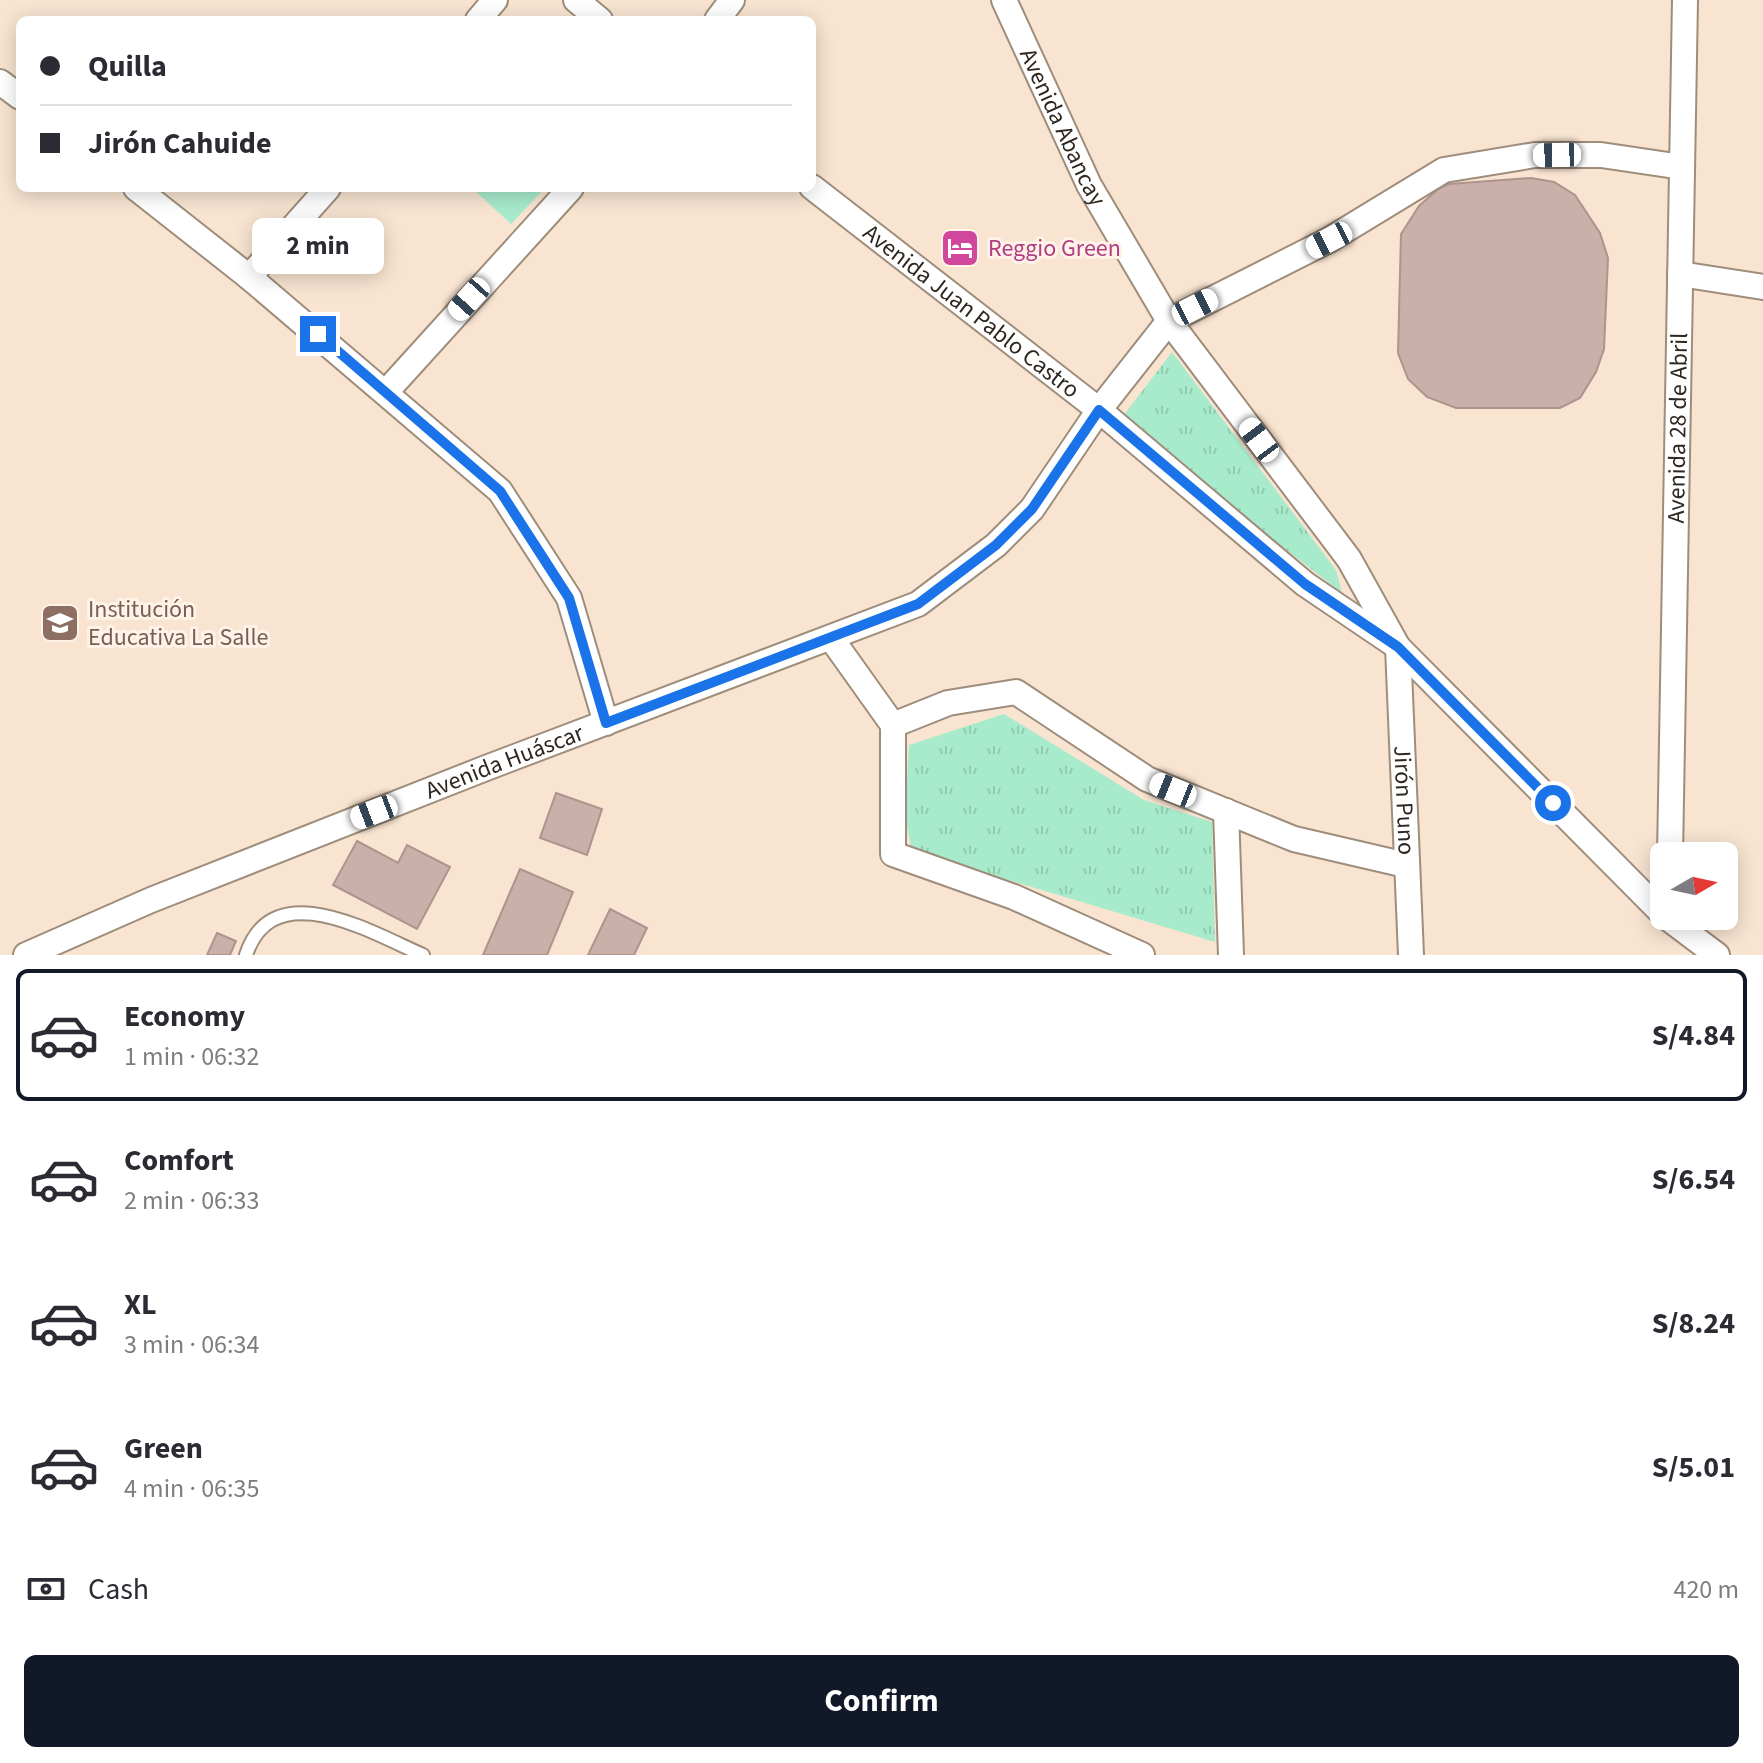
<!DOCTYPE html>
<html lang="en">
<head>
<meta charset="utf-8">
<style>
	:root { --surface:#fff; --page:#f2f2f3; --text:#2b2b33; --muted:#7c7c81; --line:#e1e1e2; --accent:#111827 }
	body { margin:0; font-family:"Source Sans 3",sans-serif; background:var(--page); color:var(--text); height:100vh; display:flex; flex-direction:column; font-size:30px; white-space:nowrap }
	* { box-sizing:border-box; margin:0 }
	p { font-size:26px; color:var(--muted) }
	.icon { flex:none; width:44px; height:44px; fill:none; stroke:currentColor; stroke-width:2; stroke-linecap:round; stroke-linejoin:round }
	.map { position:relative; height:955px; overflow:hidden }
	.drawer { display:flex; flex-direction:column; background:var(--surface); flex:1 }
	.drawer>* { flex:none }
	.top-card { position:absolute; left:16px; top:16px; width:800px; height:176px; border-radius:12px; box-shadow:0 4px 20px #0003; display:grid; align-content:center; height:176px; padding:0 24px; background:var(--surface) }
	.needle { width:52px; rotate:81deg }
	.fabs { position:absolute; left:1650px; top:842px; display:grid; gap:16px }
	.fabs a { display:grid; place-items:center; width:88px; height:88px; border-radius:12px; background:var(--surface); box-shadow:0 4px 20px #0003; font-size:40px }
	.end { position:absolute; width:36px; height:36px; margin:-18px; border:10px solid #1a73e8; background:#fff; box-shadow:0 0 0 4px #fff }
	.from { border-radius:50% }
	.bubble { position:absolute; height:56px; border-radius:12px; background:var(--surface); box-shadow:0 4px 20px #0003; font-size:26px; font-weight:700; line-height:56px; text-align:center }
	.car { position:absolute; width:24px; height:48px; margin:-24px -12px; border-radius:10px; box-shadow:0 0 6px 2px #0007; background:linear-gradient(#fff 24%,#345 0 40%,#fff 0 76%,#345 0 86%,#fff 0) }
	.top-card b { display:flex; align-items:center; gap:28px; height:76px; font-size:30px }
	.top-card b+b { border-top:2px solid var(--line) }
	.top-card i { width:20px; height:20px; background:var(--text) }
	ul { padding:14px 0 0; list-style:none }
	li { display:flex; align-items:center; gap:24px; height:132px; margin:0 16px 12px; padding:0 8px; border:4px solid transparent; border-radius:12px }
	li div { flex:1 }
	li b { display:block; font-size:30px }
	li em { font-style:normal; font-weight:700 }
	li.current { border-color:var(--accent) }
	li>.icon { width:72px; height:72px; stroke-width:1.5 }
	.pay { display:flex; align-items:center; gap:20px; height:88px; padding:0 24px; font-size:30px }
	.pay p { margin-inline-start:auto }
	.action { display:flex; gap:16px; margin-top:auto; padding:16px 24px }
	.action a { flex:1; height:92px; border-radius:12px; background:var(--accent); color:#fff; font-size:32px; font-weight:700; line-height:92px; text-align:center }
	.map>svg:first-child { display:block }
</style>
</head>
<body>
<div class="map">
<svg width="1763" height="955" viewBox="0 0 1763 955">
	<defs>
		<pattern id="park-tufts" width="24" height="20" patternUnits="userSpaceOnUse" patternTransform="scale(2)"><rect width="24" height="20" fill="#a7ebcc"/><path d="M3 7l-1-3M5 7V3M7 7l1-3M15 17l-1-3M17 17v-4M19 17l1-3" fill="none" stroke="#90caaf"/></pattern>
	</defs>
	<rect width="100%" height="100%" fill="#f8e4d1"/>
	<!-- grass -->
	<path fill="#a7ebcc" d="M472,188H545L511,224Z"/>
	<!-- park -->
	<path fill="url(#park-tufts)" d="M1172,352L1336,570L1342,593L1120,420Z
		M1004,714L1144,800L1212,822L1215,942L912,851L905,817L909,745Z"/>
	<!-- building -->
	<path fill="#cbafa9" stroke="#ae938e" stroke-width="2" d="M1531,178L1554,182L1575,195L1600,233L1608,258L1604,349L1596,372L1580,398L1560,408H1456L1427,397L1408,379L1398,353L1401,234L1419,206L1438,189L1449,184Z
		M556,793L602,809L587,855L540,838Z
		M357,841L398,863L407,845L450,867L417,929L333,885Z
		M520,869L573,892L547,955H483Z
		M610,909L647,928L634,955H588Z
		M217,933L236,941L230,955H207Z"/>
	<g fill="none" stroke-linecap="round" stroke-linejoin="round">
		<defs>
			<path id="service" d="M246,955C273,873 372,933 423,955"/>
			<g id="minor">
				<path d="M576,0L600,20"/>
				<path id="s1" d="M1004,0L1089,185L1169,321L1349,559L1398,647L1411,955"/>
				<path d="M478,20L495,0"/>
				<path d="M717,20L732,0"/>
				<path d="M0,82L20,97"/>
				<path id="s2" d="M812,187L1099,410L1305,584L1398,647L1664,915"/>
				<path d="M136,188L249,277L500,491L569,598L606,723"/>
				<path d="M1680,274L1763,287"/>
				<path d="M249,277L328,188"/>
				<path d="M386,392L571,188"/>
				<path d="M831,638L893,725L948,703L1016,692L1147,779L1294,839L1406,865"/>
				<path d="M893,725V854L1014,897L1142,955"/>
				<path d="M1226,811L1231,955"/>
				<path id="s3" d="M1670,856L1685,0"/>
				<path d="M1665,916L1717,955"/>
				<path id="s4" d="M26,955L151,900L486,768L918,604L996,545L1032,509L1099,410L1169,321L1329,240L1444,170L1535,155H1601L1682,167"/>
			</g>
		</defs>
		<!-- service casing -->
		<use href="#service" stroke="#9f8d7b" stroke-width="16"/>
		<!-- minor casing -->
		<use href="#minor" stroke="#9f8d7b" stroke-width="28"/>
		<!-- service -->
		<use href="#service" stroke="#fff" stroke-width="12"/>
		<!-- minor -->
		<use href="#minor" stroke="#fff" stroke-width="24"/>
	</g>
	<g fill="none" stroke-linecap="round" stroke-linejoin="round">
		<!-- route -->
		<path stroke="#1a73e8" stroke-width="10" d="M318,334L500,491L569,598L606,723L918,604L996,545L1032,509L1099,410L1305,584L1398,647L1553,803"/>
	</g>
	<!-- icons -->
	<defs>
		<symbol id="hotel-square" viewBox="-11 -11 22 22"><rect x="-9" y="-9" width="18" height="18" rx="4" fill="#d1479c" stroke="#fff3e8"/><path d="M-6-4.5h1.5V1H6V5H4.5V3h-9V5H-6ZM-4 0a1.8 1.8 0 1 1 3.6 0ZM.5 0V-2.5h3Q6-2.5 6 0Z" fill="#fff"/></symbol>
		<symbol id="school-square" viewBox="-11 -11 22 22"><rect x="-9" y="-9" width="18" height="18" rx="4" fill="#8d6e63" stroke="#fff3e8"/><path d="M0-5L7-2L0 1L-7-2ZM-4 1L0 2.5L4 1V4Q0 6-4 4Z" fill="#fff"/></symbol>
	</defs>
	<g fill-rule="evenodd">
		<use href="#hotel-square" x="938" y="226" width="44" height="44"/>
		<use href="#school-square" x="38" y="601" width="44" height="44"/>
	</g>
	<g text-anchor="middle" stroke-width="6" stroke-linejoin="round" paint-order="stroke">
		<!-- street labels -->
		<g font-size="24" fill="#2e2720" stroke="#fff3e8">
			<text dy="8" stroke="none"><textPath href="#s1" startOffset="140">Avenida Abancay</textPath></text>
			<text dy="8" stroke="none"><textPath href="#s2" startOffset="202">Avenida Juan Pablo Castro</textPath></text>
			<text dy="8" stroke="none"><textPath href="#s3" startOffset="428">Avenida 28 de Abril</textPath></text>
			<text dy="8" stroke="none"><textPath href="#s4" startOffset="516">Avenida Huáscar</textPath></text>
			<text dy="8" stroke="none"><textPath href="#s1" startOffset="914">Jirón Puno</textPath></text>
		</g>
		<!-- hotel labels -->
		<g font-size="24" fill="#b23c85" stroke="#fff3e8" text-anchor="start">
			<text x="988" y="256">Reggio Green</text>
		</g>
		<!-- education labels -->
		<g font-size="24" fill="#785e54" stroke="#fff3e8" text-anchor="start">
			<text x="88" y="617">Institución<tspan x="88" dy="28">Educativa La Salle</tspan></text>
		</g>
	</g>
</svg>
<div class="fabs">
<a><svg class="needle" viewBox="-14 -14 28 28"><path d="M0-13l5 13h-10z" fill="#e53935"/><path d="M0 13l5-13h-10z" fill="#7c7c81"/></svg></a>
</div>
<i class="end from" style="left:1553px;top:803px"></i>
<i class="end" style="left:318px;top:334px"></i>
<div class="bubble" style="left:252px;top:218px;width:132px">2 min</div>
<i class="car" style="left:1557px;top:155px;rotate:269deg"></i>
<i class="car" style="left:1329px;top:240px;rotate:243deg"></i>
<i class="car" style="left:469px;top:299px;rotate:222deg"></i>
<i class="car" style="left:1195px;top:307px;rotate:63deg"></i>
<i class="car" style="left:1259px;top:440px;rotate:323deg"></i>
<i class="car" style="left:1173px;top:790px;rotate:292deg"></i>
<i class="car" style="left:374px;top:812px;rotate:249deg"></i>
<div class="top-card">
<b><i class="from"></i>Quilla</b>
<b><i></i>Jirón Cahuide</b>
</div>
</div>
<section class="drawer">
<ul>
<li class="current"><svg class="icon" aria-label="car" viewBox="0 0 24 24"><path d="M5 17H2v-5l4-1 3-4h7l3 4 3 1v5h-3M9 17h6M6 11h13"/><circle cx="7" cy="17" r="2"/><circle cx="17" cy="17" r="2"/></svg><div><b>Economy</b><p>1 min · 06:32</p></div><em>S/4.84</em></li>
<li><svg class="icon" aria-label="car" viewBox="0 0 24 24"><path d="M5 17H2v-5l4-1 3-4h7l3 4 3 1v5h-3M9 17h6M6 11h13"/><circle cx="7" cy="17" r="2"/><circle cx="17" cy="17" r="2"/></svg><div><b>Comfort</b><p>2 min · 06:33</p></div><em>S/6.54</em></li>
<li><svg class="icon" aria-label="car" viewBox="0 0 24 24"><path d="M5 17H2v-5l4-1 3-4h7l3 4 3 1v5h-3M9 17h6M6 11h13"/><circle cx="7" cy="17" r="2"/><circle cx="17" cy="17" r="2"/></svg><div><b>XL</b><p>3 min · 06:34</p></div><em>S/8.24</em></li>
<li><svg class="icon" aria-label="car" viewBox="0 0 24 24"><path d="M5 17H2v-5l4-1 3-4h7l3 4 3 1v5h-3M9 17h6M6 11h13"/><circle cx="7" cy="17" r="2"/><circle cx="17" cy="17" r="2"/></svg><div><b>Green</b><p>4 min · 06:35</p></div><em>S/5.01</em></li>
</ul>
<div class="pay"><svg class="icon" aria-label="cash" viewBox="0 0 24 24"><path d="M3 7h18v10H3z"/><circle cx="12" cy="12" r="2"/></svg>Cash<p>420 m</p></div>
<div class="action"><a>Confirm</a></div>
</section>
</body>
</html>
